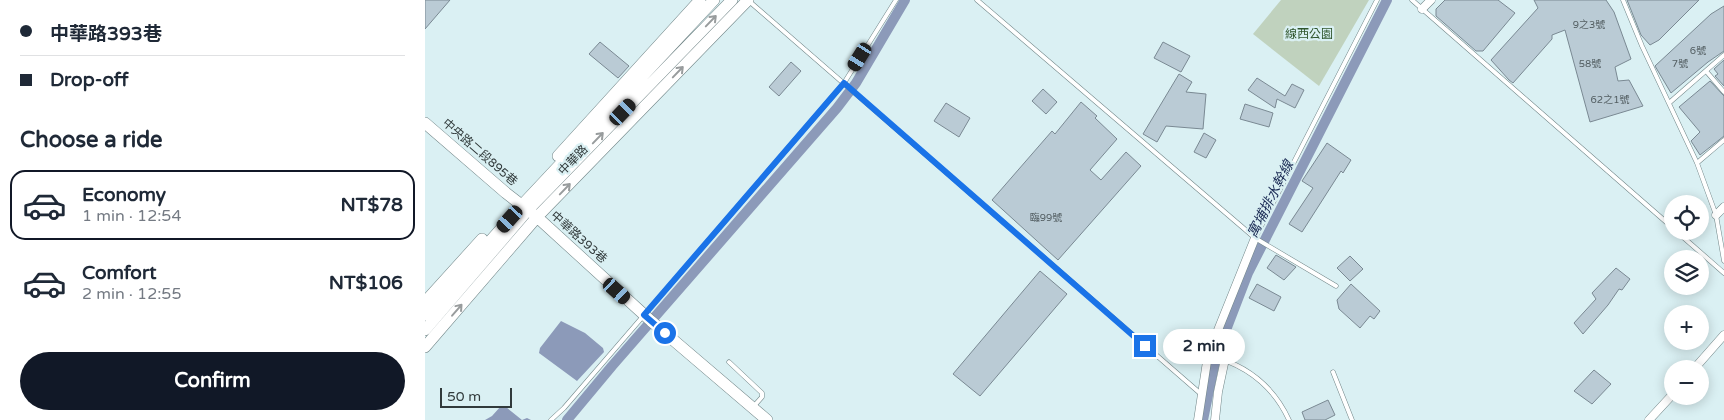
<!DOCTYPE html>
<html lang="en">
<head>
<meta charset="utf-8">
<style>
	:root { --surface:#fff; --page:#f6f6f7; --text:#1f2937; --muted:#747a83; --line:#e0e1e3; --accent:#111827 }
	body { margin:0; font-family:"Varela Round","Noto Sans TC",sans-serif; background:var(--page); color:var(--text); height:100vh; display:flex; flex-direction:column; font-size:19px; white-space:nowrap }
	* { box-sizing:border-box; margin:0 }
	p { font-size:16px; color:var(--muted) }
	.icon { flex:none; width:28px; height:28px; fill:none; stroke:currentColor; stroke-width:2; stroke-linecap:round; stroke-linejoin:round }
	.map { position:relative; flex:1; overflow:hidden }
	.panel { display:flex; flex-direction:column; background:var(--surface); width:425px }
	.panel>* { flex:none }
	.banner { display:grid; align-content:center; height:110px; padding:0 20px; background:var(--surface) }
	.fabs { position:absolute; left:1239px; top:195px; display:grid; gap:10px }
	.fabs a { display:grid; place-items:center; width:45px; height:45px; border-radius:50%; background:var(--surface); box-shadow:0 2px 12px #0003; font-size:25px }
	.scale { position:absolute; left:15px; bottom:12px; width:72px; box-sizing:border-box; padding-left:5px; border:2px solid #313a3b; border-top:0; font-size:14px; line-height:18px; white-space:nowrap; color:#313a3b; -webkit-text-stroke:4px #daf0f3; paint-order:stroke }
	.end { position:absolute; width:22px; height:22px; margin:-11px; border:6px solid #1a73e8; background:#fff; box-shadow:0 0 0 2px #fff }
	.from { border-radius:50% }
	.bubble { position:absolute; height:35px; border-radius:18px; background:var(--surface); box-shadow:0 2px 12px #0003; font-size:16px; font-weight:700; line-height:35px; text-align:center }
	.car { position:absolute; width:15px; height:30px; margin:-15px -8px; border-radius:6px; box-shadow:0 0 4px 1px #0007; background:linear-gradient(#222 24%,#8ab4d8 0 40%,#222 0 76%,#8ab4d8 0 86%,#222 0) }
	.banner b { display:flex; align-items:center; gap:18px; height:48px; font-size:19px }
	.banner b+b { border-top:1px solid var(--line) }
	.banner i { width:12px; height:12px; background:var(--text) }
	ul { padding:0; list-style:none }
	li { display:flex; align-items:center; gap:15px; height:70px; margin:0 10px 8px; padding:0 10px; border:2px solid transparent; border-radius:15px }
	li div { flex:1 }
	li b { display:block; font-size:19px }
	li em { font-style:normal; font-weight:700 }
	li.selected { border-color:var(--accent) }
	li>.icon { width:45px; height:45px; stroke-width:1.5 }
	h2 { padding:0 20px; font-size:22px; line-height:60px }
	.primary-button { display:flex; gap:10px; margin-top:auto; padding:10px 20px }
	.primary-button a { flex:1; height:58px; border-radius:30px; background:var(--accent); color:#fff; font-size:20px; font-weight:700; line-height:58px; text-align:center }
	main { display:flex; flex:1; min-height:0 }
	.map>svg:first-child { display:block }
</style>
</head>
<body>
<main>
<section class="panel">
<div class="banner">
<b><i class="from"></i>中華路393巷</b>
<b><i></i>Drop-off</b>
</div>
<h2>Choose a ride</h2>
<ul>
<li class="selected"><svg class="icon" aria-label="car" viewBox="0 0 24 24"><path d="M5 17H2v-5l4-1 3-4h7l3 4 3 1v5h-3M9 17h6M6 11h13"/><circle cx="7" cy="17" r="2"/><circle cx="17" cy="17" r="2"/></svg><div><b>Economy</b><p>1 min · 12:54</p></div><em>NT$78</em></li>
<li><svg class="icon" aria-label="car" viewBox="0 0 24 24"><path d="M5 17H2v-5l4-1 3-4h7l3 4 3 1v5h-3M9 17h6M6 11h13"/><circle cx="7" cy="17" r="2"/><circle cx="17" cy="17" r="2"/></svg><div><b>Comfort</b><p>2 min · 12:55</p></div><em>NT$106</em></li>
</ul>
<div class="primary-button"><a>Confirm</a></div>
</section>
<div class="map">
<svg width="1299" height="420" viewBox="0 0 1299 420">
	<rect width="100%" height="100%" fill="#daf0f3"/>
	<!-- green -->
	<path fill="#c0d2be" d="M856,0H944L894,86L828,34Z"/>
	<!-- water -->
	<path fill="#8c9ab9" d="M136,321L160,333L178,348L179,352L152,381L114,353L115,348Z
		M76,406L81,407L97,420L102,418L106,420H60L67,416Z"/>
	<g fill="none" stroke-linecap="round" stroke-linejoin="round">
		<!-- canal -->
		<path stroke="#8c9ab9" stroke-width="10" d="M142,420L187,366L412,108L431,83L480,0
			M778,420L791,356L823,273L962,0"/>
	</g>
	<!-- building -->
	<path fill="#bacbd5" stroke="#7a8993" d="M0,0H25L0,29Z
		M1020,0H1073L1090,13L1058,51H1051L1011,16V9Z
		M1109,0H1181L1189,12L1206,59L1190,67L1193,81L1204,80L1218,106L1165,122L1140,30L1127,35V39L1088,83L1084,80L1066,60L1113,8Z
		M1202,0H1274L1234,40L1225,45L1216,35Z
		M1299,6V51L1283,62L1246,93L1230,66L1286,14Z
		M175,42L204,66L193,78L164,54Z
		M738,42L765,56L756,72L729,58Z
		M1299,60V86L1290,76L1293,74L1289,69Z
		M366,62L376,71L354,96L344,87Z
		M754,74L767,82L761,92L781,94L778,129L741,126L732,142L718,134Z
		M832,78L860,96L867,84L879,90L870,108L852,99L850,108L823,90Z
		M1285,81L1299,96V136L1275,155L1266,141L1275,132L1254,107Z
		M618,89L632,102L621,114L607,101Z
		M656,102L672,116L670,118L692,139L665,170L676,180L701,152L716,166L633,260L567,200L627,131L630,134Z
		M521,103L545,118L534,137L509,121Z
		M820,104L848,113L844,127L815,119Z
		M779,133L791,140L781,158L769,152Z
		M902,143L926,160L918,173L916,171L877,232L864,224L888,188L877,181Z
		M851,255L871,267L859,280L842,268Z
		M925,256L938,269L925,281L912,268Z
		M1191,268L1205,279L1197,290L1194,289L1183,305L1158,334L1149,323L1171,299L1167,293Z
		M615,271L642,294L555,396L528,374Z
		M832,284L856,297L849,311L824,298Z
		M926,284L955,311L949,319L945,316L935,328L914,309L912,300Z
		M1169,370L1186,384L1167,404L1149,391Z
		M903,400L910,415L900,420H880L877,412Z"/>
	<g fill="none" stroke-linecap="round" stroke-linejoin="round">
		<defs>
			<path id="lane" d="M552,0L830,238L911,286
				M987,0L1248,228
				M1198,0L1217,46L1272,163L1291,215L1299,261
				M325,2L776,394
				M1281,71L1299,92
				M1244,103L1299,55
				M1272,163L1299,140
				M1251,231L1299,273
				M830,238L952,0
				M783,355C819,364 848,385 864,420
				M304,362L337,393V397L329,406
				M908,372L927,420
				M126,420L139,408L419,83L471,0"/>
			<path id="street" d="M997,9L1006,0
				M1291,215L1299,207
				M1269,369L1299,335
				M773,420L783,355L830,238
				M790,420L793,392L800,359
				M1224,420L1248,394"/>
			<path id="secondary" d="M0,123L81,193L112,217L226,321L342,420
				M133,156L275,0
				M0,302L57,239
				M0,315L97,205L289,0
				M0,330L103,210L307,0
				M0,347L112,217L323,0"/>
		</defs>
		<!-- lane casing -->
		<use href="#lane" stroke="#728688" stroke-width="5"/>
		<!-- street casing -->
		<use href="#street" stroke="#728688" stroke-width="9"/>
		<!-- secondary casing -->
		<use href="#secondary" stroke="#728688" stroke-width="12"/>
		<!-- lane -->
		<use href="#lane" stroke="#fff" stroke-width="4"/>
		<!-- street -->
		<use href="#street" stroke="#fff" stroke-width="8"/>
		<!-- secondary -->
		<use href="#secondary" stroke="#fff" stroke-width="11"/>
	</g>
	<!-- one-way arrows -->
	<defs><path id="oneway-shaft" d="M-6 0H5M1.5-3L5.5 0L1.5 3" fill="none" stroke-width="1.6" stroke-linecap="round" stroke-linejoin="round" transform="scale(1.25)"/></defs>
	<g stroke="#989c9d">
		<use href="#oneway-shaft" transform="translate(286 21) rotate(-46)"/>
		<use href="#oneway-shaft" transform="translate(253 72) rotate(-46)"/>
		<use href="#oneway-shaft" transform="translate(173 138) rotate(-46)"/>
		<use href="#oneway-shaft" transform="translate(140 189) rotate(-46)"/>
		<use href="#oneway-shaft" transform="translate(32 310) rotate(-49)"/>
	</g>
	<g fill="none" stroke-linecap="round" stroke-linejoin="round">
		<!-- route -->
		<path stroke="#1a73e8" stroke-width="6" d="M240,333L219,315L419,83L720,346"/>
	</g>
	<g text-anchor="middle" stroke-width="4.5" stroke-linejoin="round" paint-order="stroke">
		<!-- number labels -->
		<g font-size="10" fill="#535e62">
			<text x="1164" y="28">9之3號</text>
			<text x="1273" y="54">6號</text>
			<text x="1165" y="67">58號</text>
			<text x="1255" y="67">7號</text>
			<text x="1185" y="103">62之1號</text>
			<text x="621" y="221">臨99號</text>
		</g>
		<!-- park labels -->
		<g font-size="12" fill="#2f552c" stroke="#daf0f3">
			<text x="884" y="38">線西公園</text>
		</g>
		<!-- street labels -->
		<g font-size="12" fill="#313a3b" stroke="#daf0f3">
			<text transform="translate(55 152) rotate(41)" y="4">中央路二段895巷</text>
			<text transform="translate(148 160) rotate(-46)" y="4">中華路</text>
			<text transform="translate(154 237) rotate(42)" y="4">中華路393巷</text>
		</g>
		<!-- water labels -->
		<g font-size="14" font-style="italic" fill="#192953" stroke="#daf0f3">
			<text transform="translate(845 199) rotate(-63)" y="5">寓埔排水幹線</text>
		</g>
	</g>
</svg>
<div class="fabs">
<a><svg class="icon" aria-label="locate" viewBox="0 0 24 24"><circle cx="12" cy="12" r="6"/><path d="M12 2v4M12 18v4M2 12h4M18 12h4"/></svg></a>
<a><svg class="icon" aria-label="layers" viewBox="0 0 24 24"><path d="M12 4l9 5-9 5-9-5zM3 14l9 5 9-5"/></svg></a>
<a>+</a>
<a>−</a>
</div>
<div class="scale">50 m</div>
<i class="end from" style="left:240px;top:333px"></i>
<i class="end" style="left:720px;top:346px"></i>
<div class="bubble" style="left:738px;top:329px;width:82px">2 min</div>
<i class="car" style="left:435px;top:57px;rotate:212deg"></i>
<i class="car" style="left:198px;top:112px;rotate:44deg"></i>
<i class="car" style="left:85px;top:219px;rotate:222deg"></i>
<i class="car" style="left:192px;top:291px;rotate:132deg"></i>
</div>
</main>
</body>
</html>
